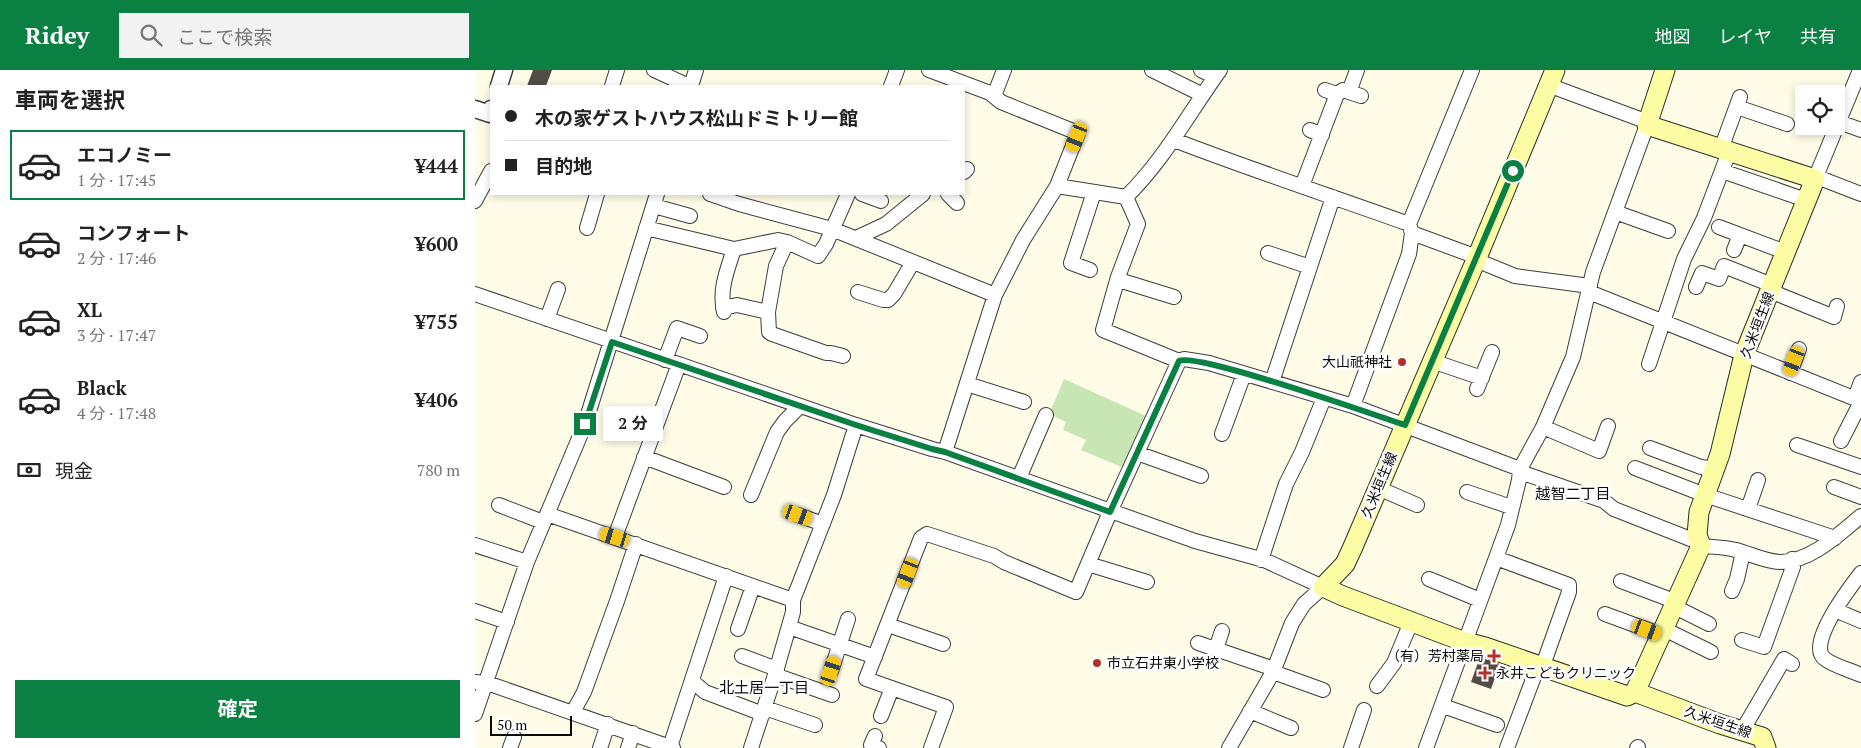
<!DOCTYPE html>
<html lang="ja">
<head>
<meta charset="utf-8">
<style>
	:root { --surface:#fff; --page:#f2f2f2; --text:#222; --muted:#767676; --line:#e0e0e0; --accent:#0b8043 }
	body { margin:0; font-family:"PT Serif","Noto Sans JP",serif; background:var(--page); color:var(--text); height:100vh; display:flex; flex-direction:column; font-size:19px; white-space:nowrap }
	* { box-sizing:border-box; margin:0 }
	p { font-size:16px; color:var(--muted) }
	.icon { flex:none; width:28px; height:28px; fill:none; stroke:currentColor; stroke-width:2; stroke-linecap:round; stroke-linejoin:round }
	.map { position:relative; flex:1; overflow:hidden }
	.sheet { display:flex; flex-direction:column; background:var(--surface); width:475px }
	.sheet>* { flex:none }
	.hud { position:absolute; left:15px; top:15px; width:475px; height:110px; border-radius:0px; box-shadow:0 2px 8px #0003; display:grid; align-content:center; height:110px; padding:0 15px; background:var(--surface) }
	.buttons { position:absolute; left:1320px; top:15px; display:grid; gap:10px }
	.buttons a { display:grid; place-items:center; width:50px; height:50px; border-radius:0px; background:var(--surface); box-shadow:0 2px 8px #0003; font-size:25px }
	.scale { position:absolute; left:15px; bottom:12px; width:82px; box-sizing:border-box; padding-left:5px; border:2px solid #0a0a0a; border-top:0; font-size:14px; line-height:18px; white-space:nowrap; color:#0a0a0a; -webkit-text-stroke:4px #fff; paint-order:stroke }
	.end { position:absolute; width:22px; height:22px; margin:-11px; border:6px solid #0b8043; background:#fff; box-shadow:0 0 0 2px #fff }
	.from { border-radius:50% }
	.bubble { position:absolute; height:35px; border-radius:0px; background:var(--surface); box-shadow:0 2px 8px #0003; font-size:16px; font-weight:700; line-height:35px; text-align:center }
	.car { position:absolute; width:15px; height:30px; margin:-15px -8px; border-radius:6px; box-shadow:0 0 4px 1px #0007; background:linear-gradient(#f5c518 24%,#345 0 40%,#f5c518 0 76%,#345 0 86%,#f5c518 0) }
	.hud b { display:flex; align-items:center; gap:18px; height:48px; font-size:19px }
	.hud b+b { border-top:1px solid var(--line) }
	.hud i { width:12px; height:12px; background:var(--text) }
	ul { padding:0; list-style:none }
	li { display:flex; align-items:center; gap:15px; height:70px; margin:0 10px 8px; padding:0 5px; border:2px solid transparent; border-radius:0px }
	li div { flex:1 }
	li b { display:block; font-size:19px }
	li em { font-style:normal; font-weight:700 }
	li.active { border-color:var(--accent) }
	li>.icon { width:45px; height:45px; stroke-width:1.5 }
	h2 { padding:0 15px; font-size:22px; line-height:60px }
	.pay { display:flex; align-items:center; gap:12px; height:55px; padding:0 15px; font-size:19px }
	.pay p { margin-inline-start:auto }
	.primary-button { display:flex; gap:10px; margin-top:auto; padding:10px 15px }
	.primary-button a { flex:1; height:58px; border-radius:0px; background:var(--accent); color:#fff; font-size:20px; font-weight:700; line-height:58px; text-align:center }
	header { display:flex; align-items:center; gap:30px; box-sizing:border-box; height:70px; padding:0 25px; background:var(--accent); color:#fff }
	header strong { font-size:24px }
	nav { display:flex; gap:28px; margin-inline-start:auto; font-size:18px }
	.search { width:350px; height:45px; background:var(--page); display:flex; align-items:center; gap:12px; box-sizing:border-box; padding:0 18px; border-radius:0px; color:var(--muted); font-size:19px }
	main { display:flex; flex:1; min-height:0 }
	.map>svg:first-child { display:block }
</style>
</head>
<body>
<header>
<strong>Ridey</strong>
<div class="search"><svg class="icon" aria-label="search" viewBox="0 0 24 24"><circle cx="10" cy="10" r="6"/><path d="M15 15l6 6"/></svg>ここで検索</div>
<nav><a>地図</a><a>レイヤ</a><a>共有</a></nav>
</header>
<main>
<section class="sheet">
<h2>車両を選択</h2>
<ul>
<li class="active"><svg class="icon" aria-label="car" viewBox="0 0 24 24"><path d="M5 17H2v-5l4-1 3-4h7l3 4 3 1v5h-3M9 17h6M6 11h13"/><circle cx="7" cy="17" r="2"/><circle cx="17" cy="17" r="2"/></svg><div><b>エコノミー</b><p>1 分 · 17:45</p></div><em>¥444</em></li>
<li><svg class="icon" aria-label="car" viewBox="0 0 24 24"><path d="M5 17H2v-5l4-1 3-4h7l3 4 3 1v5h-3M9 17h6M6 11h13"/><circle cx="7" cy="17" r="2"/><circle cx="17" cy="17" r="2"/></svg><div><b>コンフォート</b><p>2 分 · 17:46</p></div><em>¥600</em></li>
<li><svg class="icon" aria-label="car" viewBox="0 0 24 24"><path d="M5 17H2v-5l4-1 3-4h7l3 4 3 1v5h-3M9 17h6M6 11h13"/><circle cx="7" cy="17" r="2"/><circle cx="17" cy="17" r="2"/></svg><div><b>XL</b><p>3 分 · 17:47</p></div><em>¥755</em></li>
<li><svg class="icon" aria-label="car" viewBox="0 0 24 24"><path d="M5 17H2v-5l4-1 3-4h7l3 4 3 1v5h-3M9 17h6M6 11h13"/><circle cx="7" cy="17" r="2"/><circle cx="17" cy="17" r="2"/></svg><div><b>Black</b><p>4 分 · 17:48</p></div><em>¥406</em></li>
</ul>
<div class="pay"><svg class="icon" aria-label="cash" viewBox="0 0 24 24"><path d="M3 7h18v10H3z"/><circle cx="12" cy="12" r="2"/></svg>現金<p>780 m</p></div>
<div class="primary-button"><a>確定</a></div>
</section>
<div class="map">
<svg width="1386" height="678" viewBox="0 0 1386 678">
	<rect width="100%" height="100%" fill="#fefce7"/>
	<!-- green -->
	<path fill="#c8e6b3" d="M589,309L671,346L649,398L606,380L611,370L588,360L591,352L574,344Z"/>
	<!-- building -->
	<path fill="#524c47" d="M58,0H77L71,16H52Z
		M1005,587L1025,594L1016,619L996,612Z"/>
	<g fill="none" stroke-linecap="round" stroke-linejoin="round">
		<defs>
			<path id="minor" d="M179,0L214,16
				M454,0L515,23L526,32L603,63L582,116L548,170L520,225L470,382
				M677,0L728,25
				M726,0L740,7
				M1073,15L1173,52
				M137,16L142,0
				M216,16L221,0
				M416,16L422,0
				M850,20L862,24
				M874,22L882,0
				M519,26L529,0
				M1262,37L1312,54
				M1364,52L1386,60
				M835,60L847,65
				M699,70C777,100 856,126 934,154L937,163L1002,187
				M1246,79L1265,27
				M1247,101L1331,130
				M489,102L492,99
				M1342,107L1386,124
				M1340,109L1385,0
				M582,116L651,127C689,90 714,43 745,0
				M827,116L862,24L868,20L886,26
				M235,124L264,134L357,159L520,225
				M387,124L406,131
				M473,124L482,133
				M651,127L663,154L643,207L628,260L704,291
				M0,131L16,101
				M179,136L215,146
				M1140,142L1193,161
				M934,154L997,0
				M1244,157L1310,182
				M112,158L122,124
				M171,158L259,179C252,201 244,219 249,242
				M937,163L934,184L878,336L1045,399L1051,404L1129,431L1139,439L1218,470L1223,467
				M381,168L411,154L448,124
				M312,172L301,196L293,242L294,262L297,264L351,283H356L368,286
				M259,179L303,170L312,172L343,186L351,174L373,124
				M1259,180L1265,165
				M793,183L835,197
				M1001,190L1040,206L1115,216
				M615,200L596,193L619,122
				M643,207L647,211L699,227
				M1221,217L1227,203L1244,209L1249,196L1297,215
				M1295,221L1359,247L1362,236
				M383,222L408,230H413L419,224L438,192
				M1114,222L1386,331
				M0,224L381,355L457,379L470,382L720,471L789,490L848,517L829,534L817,553L798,602L754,678
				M248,238L262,235L293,242
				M72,249L83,219
				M190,290L202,258L225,266
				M957,291L1007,308
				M1174,294L1209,189L1229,148L1254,82
				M1315,303L1324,279
				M797,312L858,127
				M492,314L549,332
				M1002,319L1017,282
				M1380,328L1386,312
				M1068,357L1124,381L1133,356
				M747,364L769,304
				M1366,371L1386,332
				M1322,375L1386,397
				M1175,378L1226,397L1239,399
				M662,383L726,406
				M169,387L249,417
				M1160,398L1230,425L1360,468
				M544,408L571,345
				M1359,417L1386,427
				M903,418L942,435
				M992,422L1036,437
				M276,425L302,362L310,351L325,336
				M24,435L68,452
				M1273,439L1283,410
				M72,444L318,530
				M323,445L348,454
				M140,467L204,294
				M0,475L52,492
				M1226,476C1238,477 1250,477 1261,480C1276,484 1291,492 1306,492C1337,491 1364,464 1386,446
				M1021,488L1094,515V522L1067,598
				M786,490L811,414L827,382L849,328
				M613,494L672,512
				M1386,503C1376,516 1330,575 1350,589C1359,596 1375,600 1386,605
				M954,509L1005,530
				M1146,511L1202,532
				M1257,521L1262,509L1268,482
				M1200,537L1234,554
				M1360,540L1386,551
				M0,541L32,552
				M1130,544L1187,565
				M413,555L468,574
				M314,557L400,587
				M263,559L278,516
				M1189,559L1236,582
				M1267,570L1289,577L1318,497L1317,489
				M723,573L799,599
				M741,579L747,561
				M267,586L302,599
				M356,601L373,549
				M798,602L848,620
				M300,605L357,625
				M217,611L230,622L288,644
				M0,612L12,613L198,678
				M902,616L919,593L936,552
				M968,636L1022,655
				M290,638L340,655
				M775,641L816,658
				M98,642L109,622L142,531L161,474
				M0,644L52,492L110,354L182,124
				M406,646L417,618
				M1267,661L1309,589L1317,594
				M400,666L396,675L404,678
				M195,677L251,506
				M35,678L39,667
				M125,678L133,654
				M153,678L158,663
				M276,678L300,605L318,542V530L359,425L381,355
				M456,678L471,637L391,609L446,468L452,464L519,486L529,492L601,522L635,442L704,291L709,289L734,293L878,336
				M876,678L889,640
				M951,678L1021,488L1033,455L1044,410L1045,399L1068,357L1098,287L1118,202L1172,55
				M1032,678L1063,596
				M1162,678L1163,677"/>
			<path id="tertiary" d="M24,16L29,0
				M0,39L15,44L16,39"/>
			<path id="secondary" d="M1080,0L1001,190L877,479L870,494L848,517L868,526L990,572L1010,577L1152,626L1160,622L1245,654L1287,667L1291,678
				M1160,622L1226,476L1222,465L1224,442L1245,384L1269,285L1340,109L1172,55L1190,0"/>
		</defs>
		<!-- minor casing -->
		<use href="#minor" stroke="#3d3d3d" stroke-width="16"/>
		<!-- tertiary casing -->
		<use href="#tertiary" stroke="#3d3d3d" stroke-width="19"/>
		<!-- secondary casing -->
		<use href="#secondary" stroke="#2c2c2c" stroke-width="21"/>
		<!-- minor -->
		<use href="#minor" stroke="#fff" stroke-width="14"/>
		<!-- tertiary -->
		<use href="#tertiary" stroke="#fff" stroke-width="16"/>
		<!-- secondary -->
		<use href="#secondary" stroke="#fcfca4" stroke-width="19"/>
	</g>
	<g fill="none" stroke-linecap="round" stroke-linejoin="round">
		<!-- route -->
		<path stroke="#0b8043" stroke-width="6" d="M110,354L137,272L381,355L457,379L470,382L635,442L704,291C722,282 899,345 930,355L1038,101"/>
	</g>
	<!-- markers -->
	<g fill="#b23129" stroke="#fff" stroke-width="2">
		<circle cx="927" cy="292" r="5"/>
		<path d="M1016.5 578.5h5v5h5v5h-5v5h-5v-5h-5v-5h5z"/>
		<circle cx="622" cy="593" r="5"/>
		<path d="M1007.5 595.5h5v5h5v5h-5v5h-5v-5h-5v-5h5z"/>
	</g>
	<g text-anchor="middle" stroke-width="5" stroke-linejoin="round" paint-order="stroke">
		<!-- street labels -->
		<g font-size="14" fill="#0a0a0a" stroke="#fff">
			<text transform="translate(1282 255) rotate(-69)" y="5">久米垣生線</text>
			<text transform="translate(904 415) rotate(-67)" y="5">久米垣生線</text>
			<text transform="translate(1243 652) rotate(19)" y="5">久米垣生線</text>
		</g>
		<!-- poi labels -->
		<g font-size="14" fill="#0a0a0a" stroke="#fff" text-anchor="end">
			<text x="917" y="297">大山祇神社</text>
			<text x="1009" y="591">（有）芳村薬局</text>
			<text x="632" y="598" text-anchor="start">市立石井東小学校</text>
			<text x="1021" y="608" text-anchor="start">永井こどもクリニック</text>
		</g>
		<!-- neighbourhood labels -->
		<g font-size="15" fill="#0a0a0a" stroke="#fff">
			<text x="1098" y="429">越智二丁目</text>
			<text x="289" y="623">北土居一丁目</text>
		</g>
	</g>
</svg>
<div class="buttons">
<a><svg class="icon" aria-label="locate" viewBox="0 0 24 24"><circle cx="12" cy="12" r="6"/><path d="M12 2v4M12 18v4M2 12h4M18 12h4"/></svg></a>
</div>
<div class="scale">50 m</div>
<i class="end from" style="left:1038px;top:101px"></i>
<i class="end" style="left:110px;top:354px"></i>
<div class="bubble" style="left:128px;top:336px;width:60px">2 分</div>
<i class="car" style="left:602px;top:67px;rotate:202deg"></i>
<i class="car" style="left:1319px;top:291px;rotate:201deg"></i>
<i class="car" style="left:323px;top:445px;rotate:110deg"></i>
<i class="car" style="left:140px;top:467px;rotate:287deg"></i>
<i class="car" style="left:433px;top:503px;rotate:201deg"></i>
<i class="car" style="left:1172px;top:560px;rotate:111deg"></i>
<i class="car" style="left:356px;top:601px;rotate:18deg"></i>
<div class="hud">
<b><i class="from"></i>木の家ゲストハウス松山ドミトリー館</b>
<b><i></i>目的地</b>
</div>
</div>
</main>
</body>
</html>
